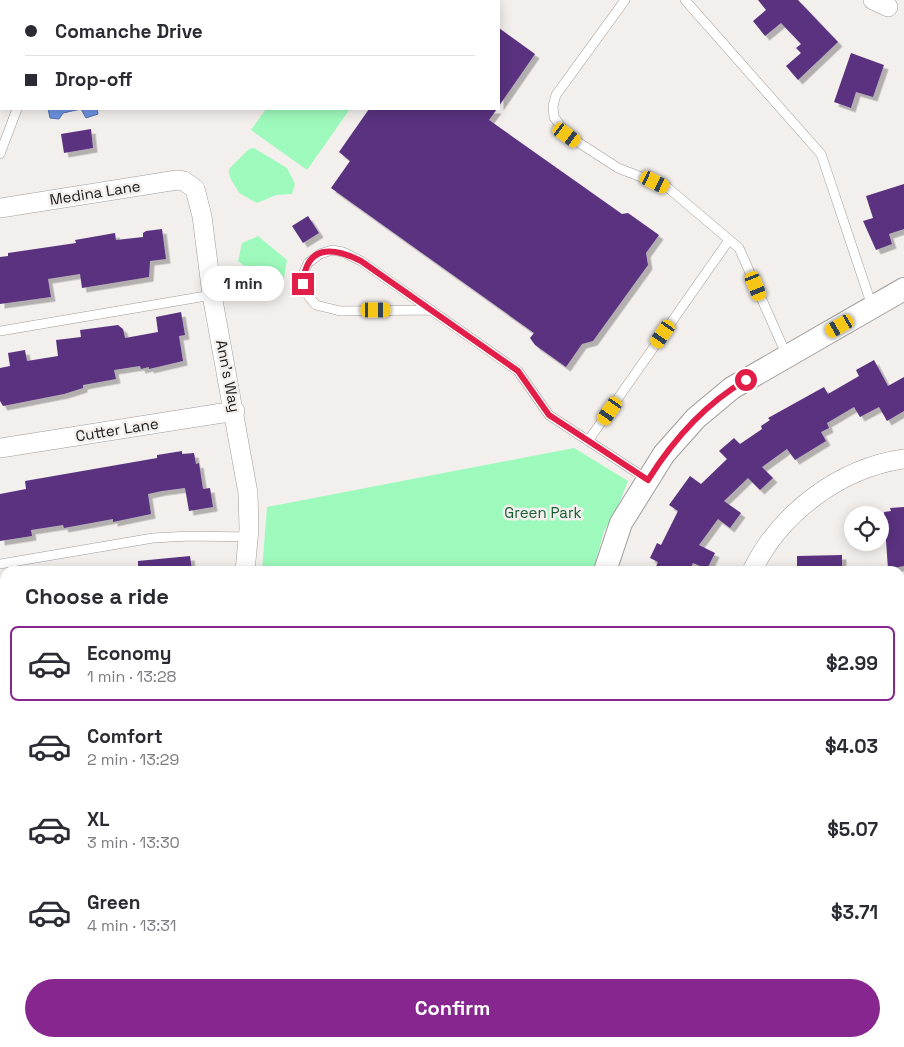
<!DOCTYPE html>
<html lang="en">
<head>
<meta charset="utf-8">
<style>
	:root { --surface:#fff; --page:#f2f2f3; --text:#2b2b33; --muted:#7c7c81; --line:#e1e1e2; --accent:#88268f }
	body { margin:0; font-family:"Space Grotesk",sans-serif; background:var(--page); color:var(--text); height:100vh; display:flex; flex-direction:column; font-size:19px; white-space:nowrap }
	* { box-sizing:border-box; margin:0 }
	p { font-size:16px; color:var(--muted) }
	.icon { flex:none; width:28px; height:28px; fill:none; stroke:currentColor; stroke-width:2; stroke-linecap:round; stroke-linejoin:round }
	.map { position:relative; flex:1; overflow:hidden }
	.details { position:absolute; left:0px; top:566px; width:905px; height:481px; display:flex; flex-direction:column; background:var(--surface); border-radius:15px 15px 0 0; box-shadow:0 2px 12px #0003 }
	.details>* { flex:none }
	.guide { position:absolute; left:0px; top:0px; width:500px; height:110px; box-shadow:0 2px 12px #0003; display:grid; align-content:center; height:110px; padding:0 25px; background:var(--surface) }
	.tools { position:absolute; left:844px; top:506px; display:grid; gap:10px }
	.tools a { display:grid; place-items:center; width:45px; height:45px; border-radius:50%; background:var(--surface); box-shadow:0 2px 12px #0003; font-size:25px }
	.end { position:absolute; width:22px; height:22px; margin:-11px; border:6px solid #e11d48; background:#fff; box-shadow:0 0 0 2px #fff }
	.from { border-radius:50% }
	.bubble { position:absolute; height:35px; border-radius:18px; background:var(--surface); box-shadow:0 2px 12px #0003; font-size:16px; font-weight:700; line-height:35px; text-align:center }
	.car { position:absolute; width:15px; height:30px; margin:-15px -8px; border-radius:6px; box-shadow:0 0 4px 1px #0007; background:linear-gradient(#f5c518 24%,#345 0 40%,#f5c518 0 76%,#345 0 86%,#f5c518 0) }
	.guide b { display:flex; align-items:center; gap:18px; height:48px; font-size:19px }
	.guide b+b { border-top:1px solid var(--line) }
	.guide i { width:12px; height:12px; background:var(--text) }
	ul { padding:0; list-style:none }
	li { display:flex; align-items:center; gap:15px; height:75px; margin:0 10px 8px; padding:0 15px; border:2px solid transparent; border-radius:8px }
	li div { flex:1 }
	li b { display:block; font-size:19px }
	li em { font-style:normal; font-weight:700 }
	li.active { border-color:var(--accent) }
	li>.icon { width:45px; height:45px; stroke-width:1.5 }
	h2 { padding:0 25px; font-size:22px; line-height:60px }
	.action { display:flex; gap:10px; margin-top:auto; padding:10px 25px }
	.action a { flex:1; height:58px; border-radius:30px; background:var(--accent); color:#fff; font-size:20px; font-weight:700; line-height:58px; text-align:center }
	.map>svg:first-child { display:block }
</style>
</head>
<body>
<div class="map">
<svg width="904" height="1047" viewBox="0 0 904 1047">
	<defs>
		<filter id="shadow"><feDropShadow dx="4.5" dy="4.5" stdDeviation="0" flood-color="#0004"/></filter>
	</defs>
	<rect width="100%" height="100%" fill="#f3efed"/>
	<!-- green -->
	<path fill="#9efabc" d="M266,109H350L307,170L251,130Z
		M254,148L287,168L295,184L292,194L276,195L257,203L239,193C235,184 228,179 229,169L249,149Z
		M258,236L287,260L284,278L266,282L238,261L242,243Z
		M574,448L628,481L616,511L604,531L593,571H262L267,507Z"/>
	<!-- water -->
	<path fill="#6e93e4" stroke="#556ea7" d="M48,109H97L98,114L86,118L81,109L63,113L59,119L50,118Z"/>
	<!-- building -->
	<path fill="#5a3380" filter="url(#shadow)" d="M758,0H798L838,42L798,80L786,66L801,53L796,48L801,44L781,23L765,36L753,21L766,10Z
		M499,28L535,54L499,106Z
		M851,53L884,65L873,97L856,92L851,108L834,102Z
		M369,109H497L489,120L622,214L628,213L659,235L646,253L648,265L593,341L582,344L566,367L535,345L530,338L534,333L331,188L350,161L339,152Z
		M91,129L93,148L64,153L61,134Z
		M904,184V229L889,234L892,244L876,250L863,221L873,218L866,196Z
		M308,216L319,233L303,243L292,226Z
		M162,229L166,259L150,261L149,277L82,288L80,274L48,279L51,297L0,304V257L8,256V253L76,243L75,240L115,233L116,240L143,237V233L146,231Z
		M181,312L185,335L179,336L183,361L149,369V367L141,369L140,366L114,370L116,379L83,385V388L64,394L3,406L0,401V368L10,366L8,353L25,350L27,361L58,356L56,340L81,337L80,330L118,325L123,329L125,338L158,332L156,317Z
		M874,360L888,386L904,377V411L887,421L879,407L860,417L854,407L827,423L829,428L821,432L826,441L795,460L787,449L762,467L773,478L760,490L748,478L724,501L741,513L730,528L718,519L699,545L715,553L707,569L693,563L689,571H654L658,562L650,558L657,543L661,545L678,511L669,505L690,476L701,484L727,459L719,451L734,438L740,444L762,429L761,426L770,420L768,418L824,387L828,394L859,376L856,370Z
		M182,451V454L194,453L196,464L199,463L203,489L210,488L213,507L189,511L185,488L162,491L148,494L151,514L113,522V519L64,528L63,525L31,530L32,536L0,541V494L26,489L25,481L157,458V455Z
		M904,507V566L888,569L884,512L891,511L890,508Z
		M842,555V571H797V556Z
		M190,556L192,571H138V561Z"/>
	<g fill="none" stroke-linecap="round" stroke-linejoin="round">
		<defs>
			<path id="service" d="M625,0L556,95L553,106L554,117L567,135L618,168L667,187L739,248L787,356
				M685,0L821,154L872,306
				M57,1L58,0
				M0,154L17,109
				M431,310L340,311L316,305L309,297L303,284L304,272L308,263L320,254L332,250L343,252L361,261L518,371L549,415L648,480
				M0,331L212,295
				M588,441L729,240
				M0,564L153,538L190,536L249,537
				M0,791L5,792"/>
			<path id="minor" d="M873,0L888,7
				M0,208L177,180L184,181L195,189L202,216L212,295L248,493L249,529L245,571
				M0,448L235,411
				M752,571C780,513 840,468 904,459
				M0,682L5,681
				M0,913H5"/>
			<path id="tertiary" d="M605,571L621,523L664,454L696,418L732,388L904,289
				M670,1042L671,1047
				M708,1042L709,1047"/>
			<path id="secondary" d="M900,890L904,889
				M900,949L904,948
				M21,1047L46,1042
				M333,1047L358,1042"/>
		</defs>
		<!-- service casing -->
		<use href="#service" stroke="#9f9c9a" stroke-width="10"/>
		<!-- minor casing -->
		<use href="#minor" stroke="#9f9c9a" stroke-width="20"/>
		<!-- tertiary casing -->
		<use href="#tertiary" stroke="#9f9c9a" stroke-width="24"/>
		<!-- secondary casing -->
		<use href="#secondary" stroke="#9f9c9a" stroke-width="28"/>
		<!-- service -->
		<use href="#service" stroke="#fff" stroke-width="9"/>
		<!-- minor -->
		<use href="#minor" stroke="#fff" stroke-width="19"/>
		<!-- tertiary -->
		<use href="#tertiary" stroke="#fff" stroke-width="22"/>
		<!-- secondary -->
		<use href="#secondary" stroke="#fff" stroke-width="26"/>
	</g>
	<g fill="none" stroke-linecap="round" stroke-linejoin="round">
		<!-- route -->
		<path stroke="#e11d48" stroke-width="6" d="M303,284C306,244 333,247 361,261L518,371L549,415L648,480C673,440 705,404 746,380"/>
	</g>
	<g text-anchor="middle" stroke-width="5" stroke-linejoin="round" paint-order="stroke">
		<!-- street labels -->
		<g font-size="15" fill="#1a1918" stroke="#f3efed">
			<text transform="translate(95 193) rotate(-9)" y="5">Medina Lane</text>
			<text transform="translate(228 376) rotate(79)" y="5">Ann's Way</text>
			<text transform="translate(117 430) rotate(-9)" y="5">Cutter Lane</text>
		</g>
		<!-- park labels -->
		<g font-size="15" fill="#185c35" stroke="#f3efed">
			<text x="543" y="518">Green Park</text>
		</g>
	</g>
</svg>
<div class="tools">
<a><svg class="icon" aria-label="locate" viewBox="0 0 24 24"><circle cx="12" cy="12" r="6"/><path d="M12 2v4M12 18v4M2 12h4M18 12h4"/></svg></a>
</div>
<i class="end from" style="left:746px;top:380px"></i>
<i class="end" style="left:303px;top:284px"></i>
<div class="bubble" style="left:202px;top:266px;width:82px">1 min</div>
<i class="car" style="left:567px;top:135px;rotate:126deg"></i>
<i class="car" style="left:655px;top:182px;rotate:116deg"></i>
<i class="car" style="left:756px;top:286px;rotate:158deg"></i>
<i class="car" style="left:376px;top:310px;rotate:90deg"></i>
<i class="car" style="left:840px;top:326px;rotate:240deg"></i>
<i class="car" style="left:663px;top:334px;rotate:215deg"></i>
<i class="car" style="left:610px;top:411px;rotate:215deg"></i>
<div class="guide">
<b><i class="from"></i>Comanche Drive</b>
<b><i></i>Drop-off</b>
</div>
<section class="details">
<h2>Choose a ride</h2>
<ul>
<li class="active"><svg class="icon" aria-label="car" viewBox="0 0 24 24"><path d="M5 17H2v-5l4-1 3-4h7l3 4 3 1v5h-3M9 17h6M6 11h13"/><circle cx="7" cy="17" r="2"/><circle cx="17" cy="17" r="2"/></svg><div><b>Economy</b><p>1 min · 13:28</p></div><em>$2.99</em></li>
<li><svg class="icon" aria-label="car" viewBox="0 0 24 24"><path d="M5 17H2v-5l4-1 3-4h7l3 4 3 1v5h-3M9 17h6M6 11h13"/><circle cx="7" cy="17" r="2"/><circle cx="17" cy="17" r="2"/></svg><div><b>Comfort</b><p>2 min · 13:29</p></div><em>$4.03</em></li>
<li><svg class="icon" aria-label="car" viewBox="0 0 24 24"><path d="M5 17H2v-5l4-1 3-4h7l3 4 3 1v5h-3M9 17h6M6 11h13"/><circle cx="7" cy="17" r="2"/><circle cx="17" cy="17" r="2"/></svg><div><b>XL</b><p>3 min · 13:30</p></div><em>$5.07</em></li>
<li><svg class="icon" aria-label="car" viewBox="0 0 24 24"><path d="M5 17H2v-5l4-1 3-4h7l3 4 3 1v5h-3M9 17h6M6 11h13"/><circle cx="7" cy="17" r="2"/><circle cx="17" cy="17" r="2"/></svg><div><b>Green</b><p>4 min · 13:31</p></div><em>$3.71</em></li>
</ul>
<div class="action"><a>Confirm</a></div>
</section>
</div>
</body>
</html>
